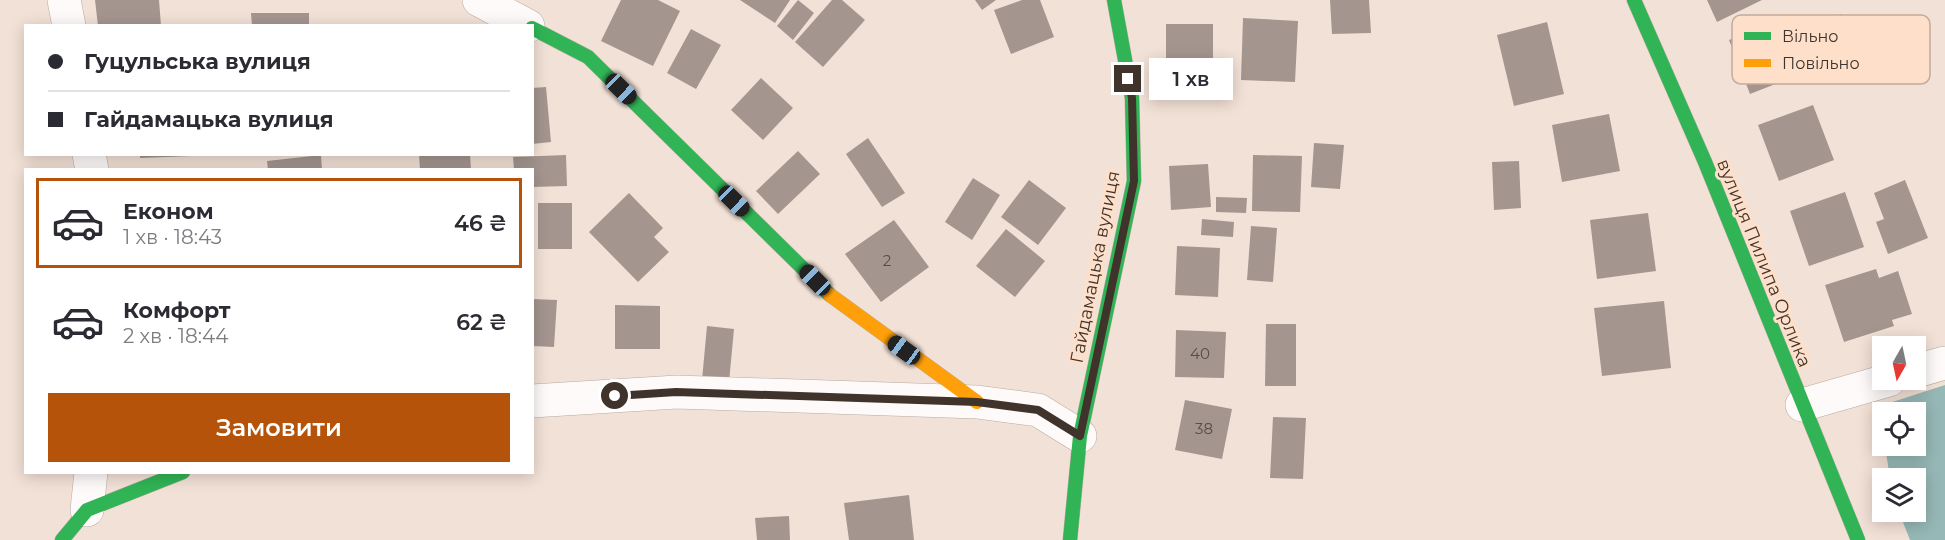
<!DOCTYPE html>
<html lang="uk">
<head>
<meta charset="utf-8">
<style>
	:root { --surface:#fff; --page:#f7f7f7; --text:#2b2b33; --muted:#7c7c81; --line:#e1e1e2; --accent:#b45309 }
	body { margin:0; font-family:Montserrat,sans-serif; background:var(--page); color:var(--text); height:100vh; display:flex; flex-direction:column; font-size:22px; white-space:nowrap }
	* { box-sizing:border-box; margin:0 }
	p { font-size:20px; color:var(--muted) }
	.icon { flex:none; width:33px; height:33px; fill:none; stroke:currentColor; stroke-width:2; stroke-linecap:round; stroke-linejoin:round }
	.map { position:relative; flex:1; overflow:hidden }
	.details { position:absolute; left:24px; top:168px; width:510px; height:306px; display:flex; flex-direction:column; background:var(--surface); border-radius:0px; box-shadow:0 3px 15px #0003 }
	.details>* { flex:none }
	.banner { position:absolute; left:24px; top:24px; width:510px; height:132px; border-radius:0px; box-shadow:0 3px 15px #0003; display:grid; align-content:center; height:132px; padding:0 24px; background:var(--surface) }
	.needle { width:39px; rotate:189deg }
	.fabs { position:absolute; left:1872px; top:336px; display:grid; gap:12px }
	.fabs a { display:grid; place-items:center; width:54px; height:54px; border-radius:0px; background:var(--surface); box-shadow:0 3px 15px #0003; font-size:30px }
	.end { position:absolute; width:27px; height:27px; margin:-14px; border:8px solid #3f332b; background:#fff; box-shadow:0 0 0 3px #fff }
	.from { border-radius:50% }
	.bubble { position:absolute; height:42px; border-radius:0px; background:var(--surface); box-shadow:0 3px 15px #0003; font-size:20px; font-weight:600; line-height:42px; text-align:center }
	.car { position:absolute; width:18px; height:36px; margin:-18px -9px; border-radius:8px; box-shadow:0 0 4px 2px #0007; background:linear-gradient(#222 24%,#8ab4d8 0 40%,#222 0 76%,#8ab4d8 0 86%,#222 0) }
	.banner b { display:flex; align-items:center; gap:21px; height:57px; font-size:22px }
	.banner b+b { border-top:2px solid var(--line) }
	.banner i { width:15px; height:15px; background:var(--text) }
	ul { padding:10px 0 0; list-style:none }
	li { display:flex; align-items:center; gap:18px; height:90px; margin:0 12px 9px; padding:0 12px; border:3px solid transparent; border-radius:0px }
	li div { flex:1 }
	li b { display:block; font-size:22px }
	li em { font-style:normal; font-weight:600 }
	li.on { border-color:var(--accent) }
	li>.icon { width:54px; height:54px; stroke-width:1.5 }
	.button { display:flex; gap:12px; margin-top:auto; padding:12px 24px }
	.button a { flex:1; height:69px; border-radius:0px; background:var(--accent); color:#fff; font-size:24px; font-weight:600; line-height:69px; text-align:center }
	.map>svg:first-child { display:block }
</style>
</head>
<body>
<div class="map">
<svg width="1945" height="540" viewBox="0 0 1945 540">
	<rect width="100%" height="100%" fill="#f2e1d6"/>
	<!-- water -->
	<path fill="#96b8b6" d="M1945,385V540H1910L1899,512H1916V478H1890L1885,446H1916V412H1882V424L1880,406Z"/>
	<!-- building -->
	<path fill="#a4958f" d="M95,0H159L161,26H98Z
		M621,0H658L680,11L653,66L601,41Z
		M740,0H790L775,23Z
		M798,0L814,13L793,40L777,26Z
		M832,0H842L865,20L823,67L795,42Z
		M975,0H996L982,10Z
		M1022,0H1040L1054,37L1011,54L994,10Z
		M1330,0H1369L1371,33L1332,34Z
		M1707,0H1762L1717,22Z
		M251,13H309V26H252Z
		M1841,14L1858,57L1834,66L1817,23Z
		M1243,18L1298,21L1295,82L1241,80Z
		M1778,21L1799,75L1750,94L1729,40Z
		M1547,22L1564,94L1514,106L1497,35Z
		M1166,24H1213V66H1166Z
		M691,29L721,45L696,89L667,73Z
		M761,78L793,108L763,140L731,110Z
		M546,87L551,142L532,144V88Z
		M1813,105L1834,160L1779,181L1758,125Z
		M1609,114L1620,171L1562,182L1552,125Z
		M868,138L905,193L882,207L846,154Z
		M1314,143L1344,145L1340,189L1311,187Z
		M798,151L820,174L778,214L756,191Z
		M140,154H192V156L140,158Z
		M419,154H470L471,170H420Z
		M321,155L322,170H268L267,161Z
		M566,155L567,186L532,187V170H514L513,157Z
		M1253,155L1302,156L1300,212L1252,211Z
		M1519,161L1521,208L1494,210L1492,162Z
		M1208,164L1211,207L1171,210L1169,166Z
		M973,178L1000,195L972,240L945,222Z
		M1029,180L1066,208L1038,245L1001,217Z
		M1905,180L1928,238L1888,254L1876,222L1884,219L1874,193Z
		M1845,192L1864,247L1809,266L1790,211Z
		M629,193L663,228L654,237L669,252L638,282L589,232Z
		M1216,197L1247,198L1246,213L1216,212Z
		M538,203H572V249H538Z
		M1648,213L1656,271L1597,279L1590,220Z
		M1202,219L1234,222L1233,237L1201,235Z
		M894,220L929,267L881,302L845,254Z
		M1251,226L1277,228L1273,282L1247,280Z
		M1006,229L1045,261L1015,297L976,266Z
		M1177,246L1220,248L1218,297L1175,295Z
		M1876,269L1879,278L1898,271L1912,314L1892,320L1894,326L1844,342L1825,285Z
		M532,299L557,300L554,347L532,346Z
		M1664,301L1671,368L1602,376L1594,308Z
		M615,305L660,306V349H615Z
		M1266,324H1296V386H1265Z
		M707,326L734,329L729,382L702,380Z
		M1176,330L1226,332L1224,378L1175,377Z
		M1185,400L1232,409L1222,459L1175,450Z
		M1273,417L1306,418L1303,479L1270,478Z
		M909,495L914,540H849L844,503Z
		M789,516L790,540H757L755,518Z"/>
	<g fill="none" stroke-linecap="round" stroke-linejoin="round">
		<defs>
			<path id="street" d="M64,0L69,26
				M479,0L528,26
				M89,154L92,170
				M1916,371L1945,363
				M532,401L677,392L977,402L1038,410L1080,436
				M1802,405L1889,380
				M87,510L91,472"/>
			<path id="fast" d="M1634,0L1705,162L1858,540
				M532,28L588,57L830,295
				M62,540L87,510L183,472
				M1070,540L1080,436L1134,181L1132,98L1114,0"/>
			<path id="slow" d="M830,295L977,402"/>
		</defs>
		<!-- street casing -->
		<use href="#street" stroke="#b8aba2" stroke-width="34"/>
		<!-- fast casing -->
		<use href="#fast" stroke="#b8aba2" stroke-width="15"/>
		<!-- slow casing -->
		<use href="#slow" stroke="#b8aba2" stroke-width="15"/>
		<!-- street -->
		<use href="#street" stroke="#fdfaf9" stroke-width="33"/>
		<!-- fast -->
		<use href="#fast" stroke="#30b455" stroke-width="14"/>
		<!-- slow -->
		<use href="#slow" stroke="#ff9f0a" stroke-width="14"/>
	</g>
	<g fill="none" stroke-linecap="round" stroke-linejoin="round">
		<!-- route -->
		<path stroke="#3f332b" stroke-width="8" d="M615,396L676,392L977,402L1038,410L1080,436L1134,181L1132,98L1128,79"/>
	</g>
	<g text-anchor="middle" stroke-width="6" stroke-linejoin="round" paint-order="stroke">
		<!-- number labels -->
		<g font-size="15" fill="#584c44">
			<text x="887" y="266">2</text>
			<text x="1200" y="359">40</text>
			<text x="1204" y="434">38</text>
		</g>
		<!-- street labels -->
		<g font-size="18" fill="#3f332b" stroke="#fedfca">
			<text transform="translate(1764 263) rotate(68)" y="6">вулиця Пилипа Орлика</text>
			<text transform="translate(1095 267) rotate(-79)" y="6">Гайдамацька вулиця</text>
		</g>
	</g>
	<!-- legend -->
	<rect x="1732" y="15" width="198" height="69" rx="9" fill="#fedfca" stroke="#c5ab9a" stroke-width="1.5"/>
	<rect x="1744" y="32" width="27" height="8" fill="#30b455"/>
	<rect x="1744" y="59" width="27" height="8" fill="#ff9f0a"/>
	<g font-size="16" fill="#3f332b">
		<text x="1782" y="42">Вільно</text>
		<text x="1782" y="69">Повільно</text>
	</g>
</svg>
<div class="fabs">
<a><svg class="needle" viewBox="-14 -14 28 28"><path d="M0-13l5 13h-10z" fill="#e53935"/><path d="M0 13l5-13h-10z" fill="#7c7c81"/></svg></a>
<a><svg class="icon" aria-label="locate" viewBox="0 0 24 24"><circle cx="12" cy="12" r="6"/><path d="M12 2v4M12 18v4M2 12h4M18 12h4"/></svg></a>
<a><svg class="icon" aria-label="layers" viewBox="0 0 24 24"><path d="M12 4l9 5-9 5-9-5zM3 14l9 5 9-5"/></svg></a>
</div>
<i class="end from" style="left:615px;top:396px"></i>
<i class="end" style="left:1128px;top:79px"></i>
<div class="bubble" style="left:1149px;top:58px;width:84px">1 хв</div>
<i class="car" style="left:621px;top:89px;rotate:134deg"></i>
<i class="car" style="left:734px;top:201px;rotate:134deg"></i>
<i class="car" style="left:815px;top:280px;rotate:315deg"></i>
<i class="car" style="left:904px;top:350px;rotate:306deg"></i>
<div class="banner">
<b><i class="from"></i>Гуцульська вулиця</b>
<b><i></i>Гайдамацька вулиця</b>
</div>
<section class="details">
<ul>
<li class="on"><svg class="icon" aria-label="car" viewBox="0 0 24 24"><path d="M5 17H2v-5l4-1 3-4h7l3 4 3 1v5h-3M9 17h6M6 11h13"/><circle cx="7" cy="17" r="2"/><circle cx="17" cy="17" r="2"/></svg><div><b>Економ</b><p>1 хв · 18:43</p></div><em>46 ₴</em></li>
<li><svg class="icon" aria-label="car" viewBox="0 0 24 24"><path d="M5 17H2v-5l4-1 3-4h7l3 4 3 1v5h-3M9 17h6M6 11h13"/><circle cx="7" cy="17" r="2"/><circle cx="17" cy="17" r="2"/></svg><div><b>Комфорт</b><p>2 хв · 18:44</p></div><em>62 ₴</em></li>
</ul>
<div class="button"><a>Замовити</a></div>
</section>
</div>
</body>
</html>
